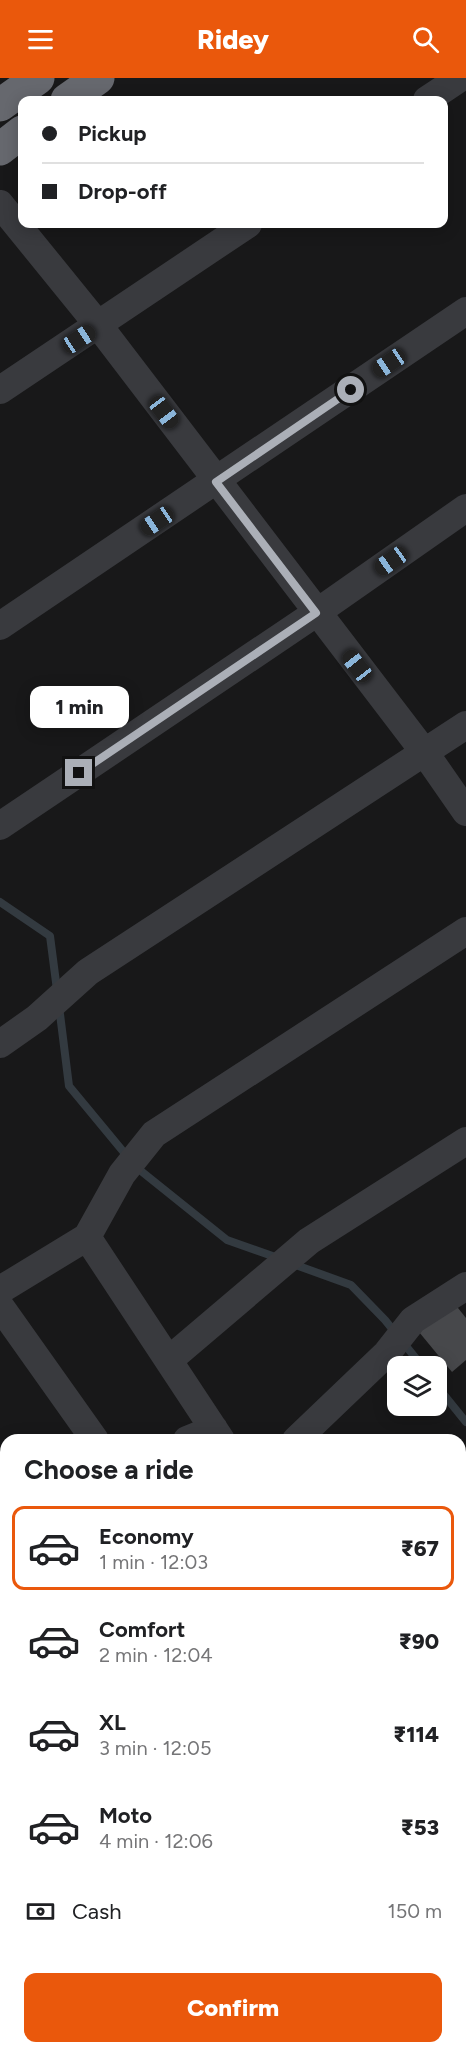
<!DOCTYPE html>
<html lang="en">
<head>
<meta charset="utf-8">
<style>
	:root { --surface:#fff; --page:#f6f6f6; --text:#202124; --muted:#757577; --line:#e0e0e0; --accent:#ea580c }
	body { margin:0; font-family:Figtree,sans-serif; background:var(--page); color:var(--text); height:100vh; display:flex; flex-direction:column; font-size:22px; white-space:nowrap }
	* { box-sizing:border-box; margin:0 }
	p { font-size:20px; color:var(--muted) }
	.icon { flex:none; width:33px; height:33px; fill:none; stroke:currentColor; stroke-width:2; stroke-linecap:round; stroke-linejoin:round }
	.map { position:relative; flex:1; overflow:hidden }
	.details { position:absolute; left:0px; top:1356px; width:466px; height:620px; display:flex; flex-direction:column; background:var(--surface); border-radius:18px 18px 0 0; box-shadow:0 3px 15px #0003 }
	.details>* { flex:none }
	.top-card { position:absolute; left:18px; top:18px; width:430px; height:132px; border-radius:12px; box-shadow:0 3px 15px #0003; display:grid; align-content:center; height:132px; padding:0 24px; background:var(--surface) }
	.fabs { position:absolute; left:387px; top:1278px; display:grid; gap:12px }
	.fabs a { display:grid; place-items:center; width:60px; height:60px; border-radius:12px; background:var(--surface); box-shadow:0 3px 15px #0003; font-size:30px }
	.end { position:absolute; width:27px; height:27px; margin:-14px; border:8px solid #abafb7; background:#111; box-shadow:0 0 0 3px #111 }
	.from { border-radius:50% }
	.bubble { position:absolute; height:42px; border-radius:12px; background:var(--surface); box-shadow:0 3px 15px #0003; font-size:20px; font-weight:800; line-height:42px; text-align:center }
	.car { position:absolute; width:18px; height:36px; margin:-18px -9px; border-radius:8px; box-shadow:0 0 4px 2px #0007; background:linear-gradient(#222 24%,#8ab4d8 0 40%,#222 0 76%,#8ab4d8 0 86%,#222 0) }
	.top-card b { display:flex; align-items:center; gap:21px; height:57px; font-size:22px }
	.top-card b+b { border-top:2px solid var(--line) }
	.top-card i { width:15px; height:15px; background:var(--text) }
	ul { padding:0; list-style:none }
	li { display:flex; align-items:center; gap:18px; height:84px; margin:0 12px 9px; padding:0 12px; border:3px solid transparent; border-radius:12px }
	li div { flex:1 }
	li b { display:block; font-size:22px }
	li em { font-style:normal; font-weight:800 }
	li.current { border-color:var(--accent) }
	li>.icon { width:54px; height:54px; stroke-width:1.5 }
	h2 { padding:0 24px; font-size:27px; line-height:72px }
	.pay { display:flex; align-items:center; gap:15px; height:66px; padding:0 24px; font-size:22px }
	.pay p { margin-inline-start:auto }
	.action { display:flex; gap:12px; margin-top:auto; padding:12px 24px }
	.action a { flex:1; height:69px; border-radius:12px; background:var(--accent); color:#fff; font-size:24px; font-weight:800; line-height:69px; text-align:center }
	header { display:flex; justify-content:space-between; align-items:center; height:78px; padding:0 24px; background:var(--accent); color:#fff; font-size:27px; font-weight:800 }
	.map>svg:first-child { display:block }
</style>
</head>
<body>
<header><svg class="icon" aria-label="menu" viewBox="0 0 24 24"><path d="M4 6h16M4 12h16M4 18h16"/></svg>Ridey<svg class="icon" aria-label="search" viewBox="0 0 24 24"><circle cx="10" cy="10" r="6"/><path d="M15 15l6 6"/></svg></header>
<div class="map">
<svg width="466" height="1975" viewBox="0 0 466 1975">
	<rect width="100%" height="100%" fill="#181819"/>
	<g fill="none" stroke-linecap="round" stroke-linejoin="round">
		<!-- stream -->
		<path stroke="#333a40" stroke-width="8" d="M0,824L50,858L57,912
			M59,928L69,1008L136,1089L227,1162L281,1181
			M293,1186L351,1207L385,1242L422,1288
			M436,1307L466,1344"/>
	</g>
	<!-- building -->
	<path fill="#47484b" d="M454,1225L466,1240V1282L452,1294L419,1254Z"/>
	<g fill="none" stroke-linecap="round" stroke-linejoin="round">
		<!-- street -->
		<path stroke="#393a3e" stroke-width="28" d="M427,22L460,0
			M0,126L99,248L425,675L466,734
			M0,312L248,146
			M0,548L466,233
			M0,748L316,535L466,430
			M0,966L37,940L88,894L466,647
			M87,1159L221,1362
			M0,1212L87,1159L122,1096L154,1056L466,853
			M0,1228L95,1362
			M169,1282L309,1163L466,1063
			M187,1362L214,1351
			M296,1362L387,1275L413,1242L466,1208
			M0,1445L6,1442
			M0,1524L6,1542
			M460,1940L466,1960
			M132,1970L133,1975
			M341,1970L342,1975"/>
		<!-- secondary -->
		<path stroke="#47494d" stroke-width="33" d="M460,1712L466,1710
			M0,1796H6"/>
		<!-- highway -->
		<path stroke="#66686e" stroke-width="33" d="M67,22L98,0
			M0,27L38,0
			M0,71L22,54"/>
	</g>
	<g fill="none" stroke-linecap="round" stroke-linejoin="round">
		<!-- route -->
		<path stroke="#abafb7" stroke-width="8" d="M79,695L316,535L216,404L351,312"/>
	</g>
</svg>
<div class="fabs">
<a><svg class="icon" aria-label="layers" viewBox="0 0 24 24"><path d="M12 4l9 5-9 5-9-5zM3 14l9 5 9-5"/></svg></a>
</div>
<i class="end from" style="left:351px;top:312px"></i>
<i class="end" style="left:79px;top:695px"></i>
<div class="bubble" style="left:30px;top:608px;width:99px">1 min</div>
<i class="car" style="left:79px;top:261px;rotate:57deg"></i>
<i class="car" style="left:389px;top:285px;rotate:236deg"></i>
<i class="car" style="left:164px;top:334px;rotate:143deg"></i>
<i class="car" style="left:157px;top:443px;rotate:236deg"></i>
<i class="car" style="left:391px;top:483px;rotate:235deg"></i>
<i class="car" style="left:357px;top:588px;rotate:322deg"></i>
<div class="top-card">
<b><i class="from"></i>Pickup</b>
<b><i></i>Drop-off</b>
</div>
<section class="details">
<h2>Choose a ride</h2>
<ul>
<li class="current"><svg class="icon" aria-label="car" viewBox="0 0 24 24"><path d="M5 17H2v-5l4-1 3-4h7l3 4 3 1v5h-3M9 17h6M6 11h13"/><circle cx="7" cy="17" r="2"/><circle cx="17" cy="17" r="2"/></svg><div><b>Economy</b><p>1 min · 12:03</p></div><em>₹67</em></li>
<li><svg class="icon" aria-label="car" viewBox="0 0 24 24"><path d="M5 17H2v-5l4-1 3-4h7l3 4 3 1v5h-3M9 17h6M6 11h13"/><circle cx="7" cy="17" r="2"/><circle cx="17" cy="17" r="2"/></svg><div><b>Comfort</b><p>2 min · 12:04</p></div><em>₹90</em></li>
<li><svg class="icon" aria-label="car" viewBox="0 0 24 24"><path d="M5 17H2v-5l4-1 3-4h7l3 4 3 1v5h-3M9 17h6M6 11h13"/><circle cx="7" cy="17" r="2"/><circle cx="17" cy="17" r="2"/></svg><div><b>XL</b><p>3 min · 12:05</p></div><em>₹114</em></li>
<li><svg class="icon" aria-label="car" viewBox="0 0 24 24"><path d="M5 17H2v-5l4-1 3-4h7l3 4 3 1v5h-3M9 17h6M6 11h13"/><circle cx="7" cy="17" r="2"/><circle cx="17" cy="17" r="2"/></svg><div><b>Moto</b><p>4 min · 12:06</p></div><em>₹53</em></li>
</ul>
<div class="pay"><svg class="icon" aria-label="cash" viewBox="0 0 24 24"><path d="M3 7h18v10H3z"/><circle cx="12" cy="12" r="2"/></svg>Cash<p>150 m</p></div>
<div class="action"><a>Confirm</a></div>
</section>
</div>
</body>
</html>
